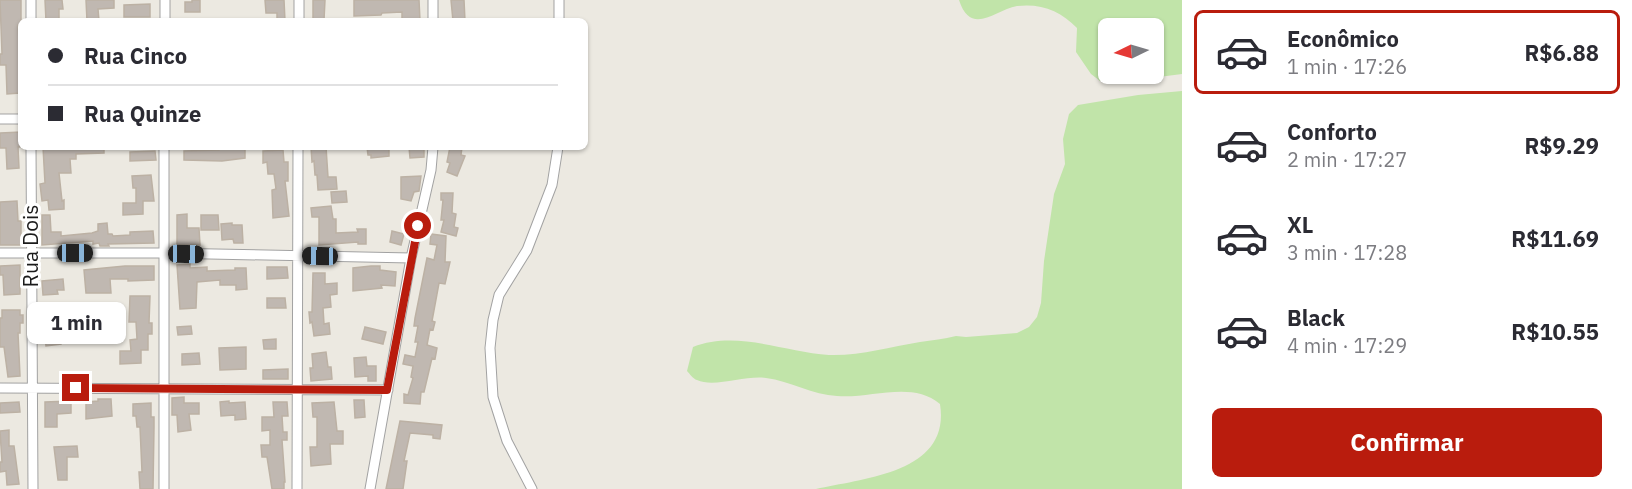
<!DOCTYPE html>
<html lang="pt">
<head>
<meta charset="utf-8">
<style>
	:root { --surface:#fff; --page:#f2f2f3; --text:#2b2b33; --muted:#7c7c81; --line:#e1e1e2; --accent:#b91c0d }
	body { margin:0; font-family:"IBM Plex Sans",sans-serif; background:var(--page); color:var(--text); height:100vh; display:flex; flex-direction:column; font-size:22px; white-space:nowrap }
	* { box-sizing:border-box; margin:0 }
	p { font-size:20px; color:var(--muted) }
	.icon { flex:none; width:33px; height:33px; fill:none; stroke:currentColor; stroke-width:2; stroke-linecap:round; stroke-linejoin:round }
	.map { position:relative; flex:1; overflow:hidden }
	.drawer { display:flex; flex-direction:column; background:var(--surface); width:450px }
	.drawer>* { flex:none }
	.top-card { position:absolute; left:18px; top:18px; width:570px; height:132px; border-radius:9px; box-shadow:0 2px 4px #0004; display:grid; align-content:center; height:132px; padding:0 30px; background:var(--surface) }
	.needle { width:39px; rotate:265deg }
	.tools { position:absolute; left:1098px; top:18px; display:grid; gap:12px }
	.tools a { display:grid; place-items:center; width:66px; height:66px; border-radius:9px; background:var(--surface); box-shadow:0 2px 4px #0004; font-size:30px }
	.end { position:absolute; width:27px; height:27px; margin:-14px; border:8px solid #b91c0d; background:#fff; box-shadow:0 0 0 3px #fff }
	.from { border-radius:50% }
	.bubble { position:absolute; height:42px; border-radius:9px; background:var(--surface); box-shadow:0 2px 4px #0004; font-size:20px; font-weight:700; line-height:42px; text-align:center }
	.car { position:absolute; width:18px; height:36px; margin:-18px -9px; border-radius:8px; box-shadow:0 0 4px 2px #0007; background:linear-gradient(#222 24%,#8ab4d8 0 40%,#222 0 76%,#8ab4d8 0 86%,#222 0) }
	.top-card b { display:flex; align-items:center; gap:21px; height:57px; font-size:22px }
	.top-card b+b { border-top:2px solid var(--line) }
	.top-card i { width:15px; height:15px; background:var(--text) }
	ul { padding:10px 0 0; list-style:none }
	li { display:flex; align-items:center; gap:18px; height:84px; margin:0 12px 9px; padding:0 18px; border:3px solid transparent; border-radius:9px }
	li div { flex:1 }
	li b { display:block; font-size:22px }
	li em { font-style:normal; font-weight:700 }
	li.selected { border-color:var(--accent) }
	li>.icon { width:54px; height:54px; stroke-width:1.5 }
	.action { display:flex; gap:12px; margin-top:auto; padding:12px 30px }
	.action a { flex:1; height:69px; border-radius:9px; background:var(--accent); color:#fff; font-size:24px; font-weight:700; line-height:69px; text-align:center }
	main { display:flex; flex:1; min-height:0 }
	.map>svg:first-child { display:block }
</style>
</head>
<body>
<main>
<div class="map">
<svg width="1182" height="489" viewBox="0 0 1182 489">
	<rect width="100%" height="100%" fill="#ece9e1"/>
	<!-- grass -->
	<path fill="#c1e4a9" fill-rule="evenodd" d="M959,0H1182V74L1151,78L1100,81L1091,74L1076,52L1077,28C1061,11 1041,3 1017,6C995,10 971,37 959,0ZM1154,28V74H1108V28Z
		M1182,91V489H816C864,478 951,473 940,404C912,380 870,399 837,396C813,395 790,381 766,378C746,375 714,388 697,380C693,379 690,374 687,371L693,347C737,330 784,352 829,355C860,356 889,347 920,342C932,340 944,339 956,336L966,337L1017,333L1029,327L1037,317L1041,303L1044,261L1054,194L1065,164L1063,139L1069,114L1078,105L1138,95Z"/>
	<!-- building -->
	<path fill="#c0b8b1" stroke="#bcb1a4" stroke-width="1.5" d="M0,0H21V25H18L20,54V93L7,94L6,65H0V54H2Z
		M45,0H62L63,9H59V21H46Z
		M86,0H114V8L98,9L99,21H87Z
		M192,0H200V12H185V2H192Z
		M265,0H284L285,21H277V13H266Z
		M313,0H325L324,20L313,19Z
		M354,0H419L420,21H402V12L382,13L381,15L354,16Z
		M451,0H464L465,21H453Z
		M150,4V17H124V5Z
		M21,132V147H18L19,168L7,169L6,148H0V133Z
		M43,147H104V153L76,154V159H70L71,173H59L62,201L64,200V209L49,210L48,200L42,201L40,184L45,183Z
		M219,147H245V158L222,161L184,160V151L219,150Z
		M311,147H326L328,177H336L337,189L318,190L317,175H315L314,161L312,162Z
		M367,147H389V156L371,158V155H368Z
		M409,147H424V157L410,158Z
		M450,147H462L461,155L465,156L457,176L447,172L450,163L447,162Z
		M283,150L284,162H288V181H285L289,216L273,218L272,190L276,189L274,174H268L267,162L263,163V151Z
		M155,151L156,160L130,161V152Z
		M151,175L154,201H143V214L123,215V203H136V188H133L132,176Z
		M421,176L419,191L414,192L411,201L401,199V177Z
		M346,191L347,202L332,203L331,192Z
		M441,193H453L452,213L456,214L454,227L458,228L456,236L441,232L444,220H441L443,200H441Z
		M17,201L18,221H21V245H0V202Z
		M331,206L333,219H336V233L358,232L357,229H366V244H358V242L319,245V217H312L311,208Z
		M187,214V228H199L200,245H177V215Z
		M42,215H50L51,232H61V236L92,233L98,231V224L107,223L108,234H112L113,236L130,235V232L153,231L154,243L108,244L109,246H100L99,243L93,244V241L42,245Z
		M201,215H218L219,230H201Z
		M232,223V225H242L243,243H234L233,239L222,240L221,224Z
		M392,231L404,234L401,245L390,242Z
		M431,234L446,236L445,262H450L445,284L439,283L432,321L435,322L433,330L430,329L427,345L437,348L435,359L432,358L424,392H421L420,404L404,403V394L408,395L413,378L411,377L413,366L403,364L405,355L415,357L418,342H415L418,326H414L415,318L427,258L434,260L437,245L430,244Z
		M190,264V268L207,267V271L235,270V268H246L247,289L236,290V285H220V280L197,282L196,308L180,309L177,265Z
		M20,265V294L4,295L3,275H0V266Z
		M125,266H154V280L128,281V279H110L111,293H86L84,270Z
		M371,266H380V270L396,272L395,286L381,285L382,288L353,291V268Z
		M267,267H287L288,278L267,279Z
		M313,273H325V284L337,283V294L330,295L331,307L323,308L324,324L329,323L330,334L314,336L312,322L310,323L309,312H312Z
		M63,279L64,290H57L58,294L43,295L42,281Z
		M130,296H150L149,323H152V334H148V350H141V363L120,364V351H131L130,340L137,339L136,322H129Z
		M267,298H285L286,308H267Z
		M2,310H20V315H23V323H20V333H18L20,376L8,377L4,347H0V318H2Z
		M56,322V327H61V344L46,346L45,336H42L40,323Z
		M191,326L192,334L178,335L177,327Z
		M365,327L386,332L383,344L362,339Z
		M276,339V349H264L263,340Z
		M246,347V369L220,370L219,348Z
		M326,352L328,367H331L332,379L311,381L310,368H313L312,354Z
		M199,353L200,364L182,365V354Z
		M366,357L367,366H376V381H368V376L355,377L354,358Z
		M288,369V379H263V370Z
		M184,397V403H199V414H189L191,430L178,432L177,415H172V398Z
		M98,399H111L112,416L86,419V402L98,401Z
		M354,400H364L365,417L355,418Z
		M71,401V413L57,414V427H45V402Z
		M229,401V403L245,402L246,419L235,420V415L221,416L220,402Z
		M19,402L20,412L0,413V403Z
		M273,402H287L288,416H282L283,432H287V440H282L285,482H284V489H272L267,457H262L261,445H270V430L262,431V417H274Z
		M334,402L337,431H343V444H330L331,464L311,466L310,447H317V417H313L312,403Z
		M151,403V417H154V427L153,489H140L139,472H142L140,427H137L136,416H133V404Z
		M400,421L442,425L440,439L433,438V435L410,433L404,461H407L403,489H386Z
		M9,430V446H14L19,484L7,485L6,471L0,472V462H2L0,431Z
		M77,446L78,457H67V480H58L54,447Z"/>
	<g fill="none" stroke-linecap="round" stroke-linejoin="round">
		<defs>
			<path id="minor" d="M433,0V21
				M31,21V0
				M165,21V0
				M299,21V0
				M559,21V0
				M0,119H21
				M31,147L33,489
				M164,147V489
				M0,253H163L411,258
				M0,388L388,390
				M297,489L298,147
				M370,489L411,258L431,170L433,147
				M532,489L507,441L493,397L490,348L493,320L499,295L527,250L552,185L558,147"/>
		</defs>
		<!-- minor casing -->
		<use href="#minor" stroke="#a2a2a2" stroke-width="11"/>
		<!-- minor -->
		<use href="#minor" stroke="#fff" stroke-width="9"/>
	</g>
	<g fill="none" stroke-linecap="round" stroke-linejoin="round">
		<!-- route -->
		<path stroke="#b91c0d" stroke-width="8" d="M76,388L387,390L418,226"/>
	</g>
	<g text-anchor="middle" stroke-width="6" stroke-linejoin="round" paint-order="stroke">
		<!-- street labels -->
		<g font-size="21" fill="#1b1b1b" stroke="#fff">
			<text transform="translate(31 246) rotate(-90)" y="7">Rua Dois</text>
		</g>
	</g>
</svg>
<div class="tools">
<a><svg class="needle" viewBox="-14 -14 28 28"><path d="M0-13l5 13h-10z" fill="#e53935"/><path d="M0 13l5-13h-10z" fill="#7c7c81"/></svg></a>
</div>
<i class="end from" style="left:418px;top:226px"></i>
<i class="end" style="left:76px;top:388px"></i>
<div class="bubble" style="left:27px;top:302px;width:99px">1 min</div>
<i class="car" style="left:75px;top:253px;rotate:90deg"></i>
<i class="car" style="left:186px;top:254px;rotate:91deg"></i>
<i class="car" style="left:320px;top:256px;rotate:271deg"></i>
<div class="top-card">
<b><i class="from"></i>Rua Cinco</b>
<b><i></i>Rua Quinze</b>
</div>
</div>
<section class="drawer">
<ul>
<li class="selected"><svg class="icon" aria-label="car" viewBox="0 0 24 24"><path d="M5 17H2v-5l4-1 3-4h7l3 4 3 1v5h-3M9 17h6M6 11h13"/><circle cx="7" cy="17" r="2"/><circle cx="17" cy="17" r="2"/></svg><div><b>Econômico</b><p>1 min · 17:26</p></div><em>R$6.88</em></li>
<li><svg class="icon" aria-label="car" viewBox="0 0 24 24"><path d="M5 17H2v-5l4-1 3-4h7l3 4 3 1v5h-3M9 17h6M6 11h13"/><circle cx="7" cy="17" r="2"/><circle cx="17" cy="17" r="2"/></svg><div><b>Conforto</b><p>2 min · 17:27</p></div><em>R$9.29</em></li>
<li><svg class="icon" aria-label="car" viewBox="0 0 24 24"><path d="M5 17H2v-5l4-1 3-4h7l3 4 3 1v5h-3M9 17h6M6 11h13"/><circle cx="7" cy="17" r="2"/><circle cx="17" cy="17" r="2"/></svg><div><b>XL</b><p>3 min · 17:28</p></div><em>R$11.69</em></li>
<li><svg class="icon" aria-label="car" viewBox="0 0 24 24"><path d="M5 17H2v-5l4-1 3-4h7l3 4 3 1v5h-3M9 17h6M6 11h13"/><circle cx="7" cy="17" r="2"/><circle cx="17" cy="17" r="2"/></svg><div><b>Black</b><p>4 min · 17:29</p></div><em>R$10.55</em></li>
</ul>
<div class="action"><a>Confirmar</a></div>
</section>
</main>
</body>
</html>
